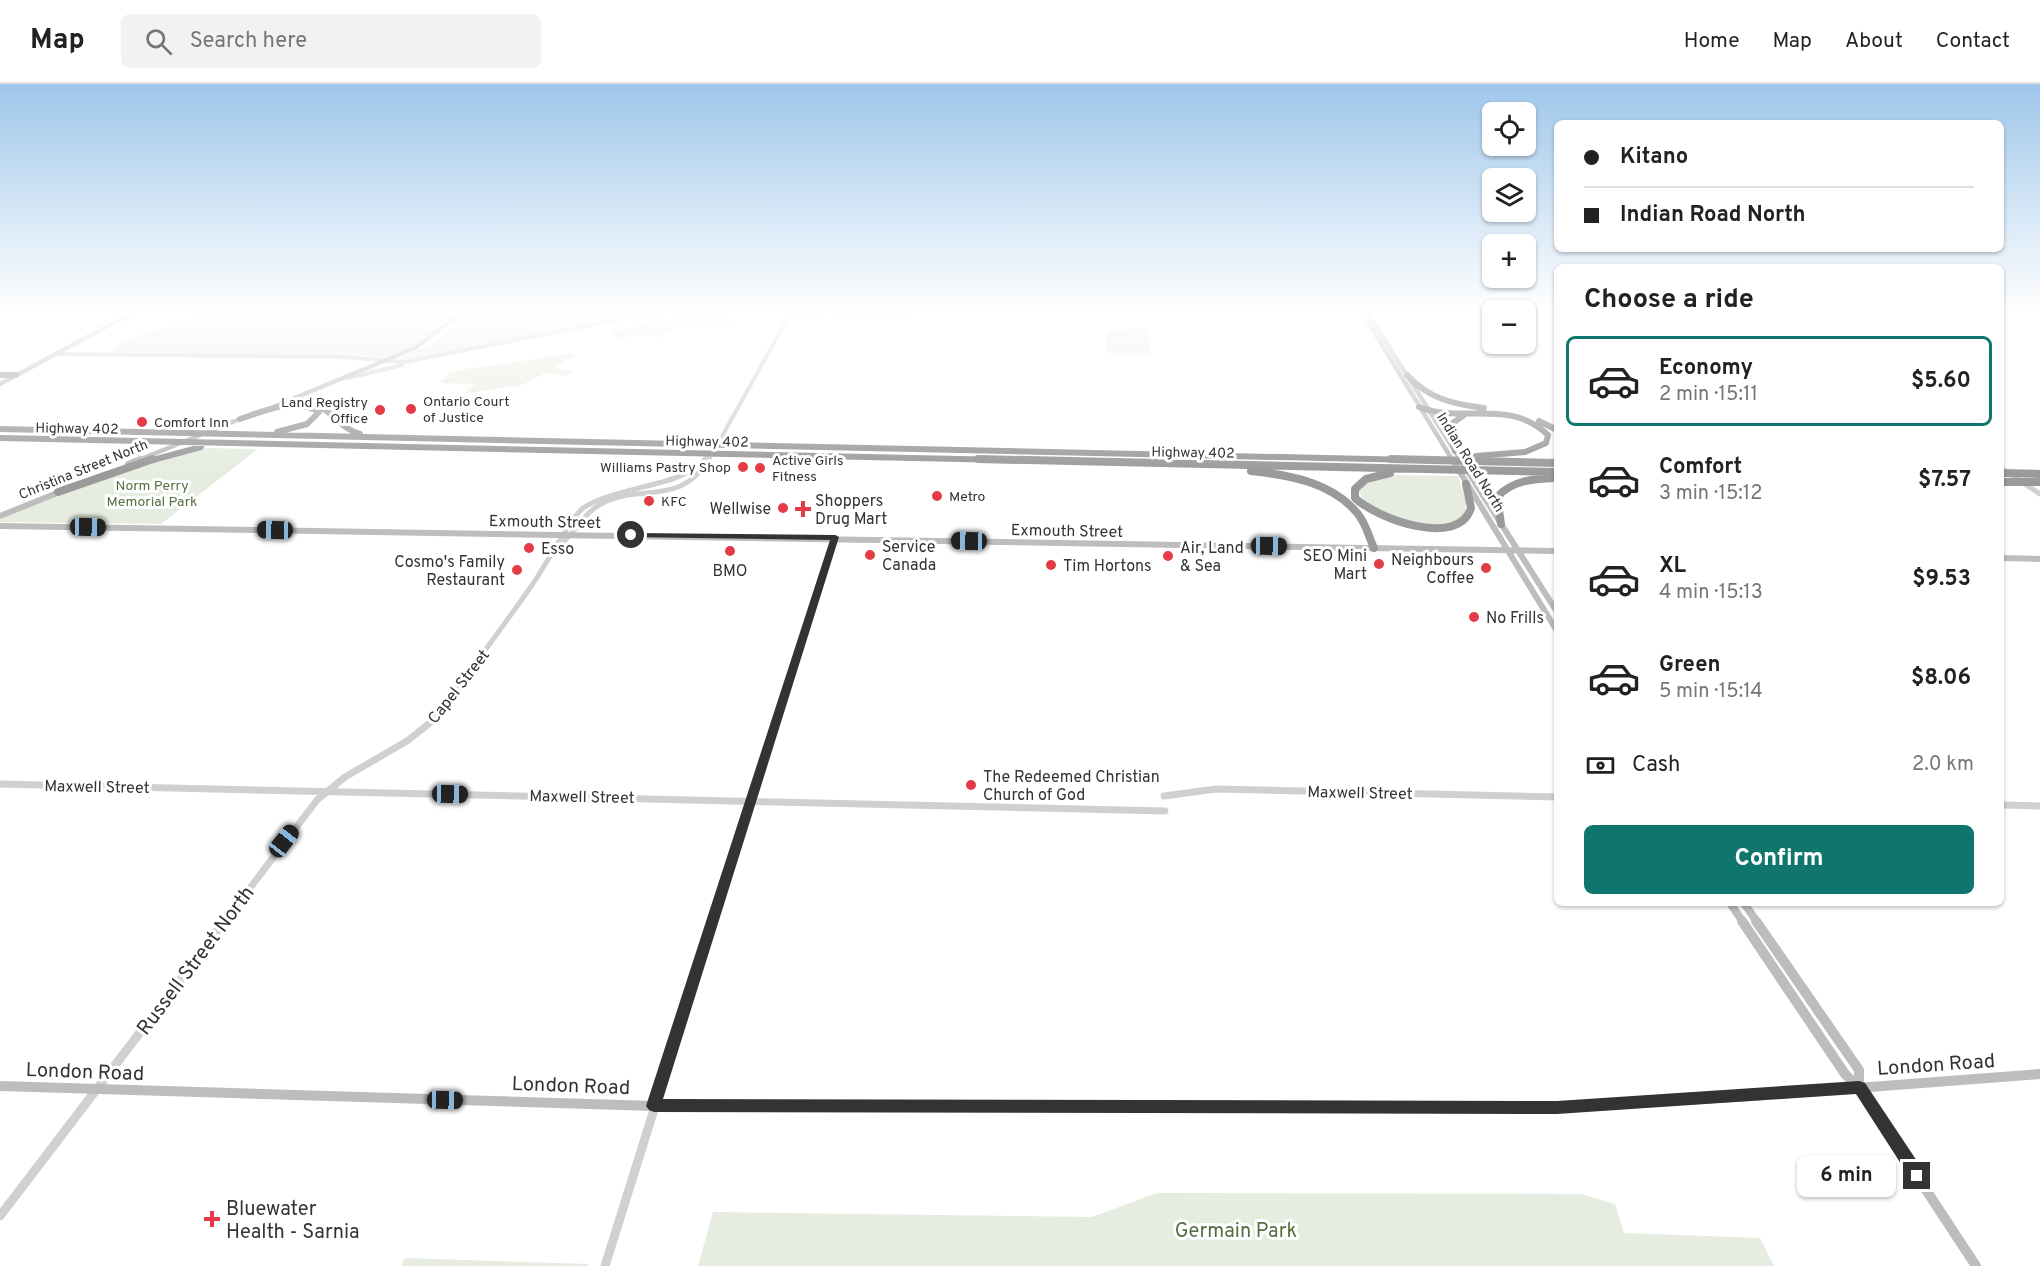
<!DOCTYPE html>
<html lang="en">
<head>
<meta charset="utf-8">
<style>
	:root { --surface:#fff; --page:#f2f2f2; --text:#222; --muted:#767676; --line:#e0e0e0; --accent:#0f766e }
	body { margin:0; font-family:Overpass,sans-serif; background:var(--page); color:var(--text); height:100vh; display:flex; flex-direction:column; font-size:22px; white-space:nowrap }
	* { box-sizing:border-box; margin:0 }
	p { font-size:20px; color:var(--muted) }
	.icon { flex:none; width:33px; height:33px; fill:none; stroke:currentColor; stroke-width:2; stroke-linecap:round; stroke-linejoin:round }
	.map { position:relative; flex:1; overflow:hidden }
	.sheet { position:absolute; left:1554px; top:180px; width:450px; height:642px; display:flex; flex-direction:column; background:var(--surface); border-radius:9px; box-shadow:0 2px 4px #0004 }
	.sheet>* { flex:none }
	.guide { position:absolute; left:1554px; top:36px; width:450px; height:132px; border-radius:9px; box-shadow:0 2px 4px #0004; display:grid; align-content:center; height:132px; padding:0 30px; background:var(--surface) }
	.tools { position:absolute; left:1482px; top:18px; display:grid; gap:12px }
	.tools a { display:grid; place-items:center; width:54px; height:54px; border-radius:9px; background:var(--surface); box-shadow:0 2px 4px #0004; font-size:30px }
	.end { position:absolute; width:27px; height:27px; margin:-14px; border:8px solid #333; background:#fff; box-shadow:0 0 0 3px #fff }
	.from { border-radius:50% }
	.bubble { position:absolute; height:42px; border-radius:9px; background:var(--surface); box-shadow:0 2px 4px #0004; font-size:20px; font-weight:700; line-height:42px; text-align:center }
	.car { position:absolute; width:18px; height:36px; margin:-18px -9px; border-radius:8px; box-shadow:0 0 4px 2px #0007; background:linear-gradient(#222 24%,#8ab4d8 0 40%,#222 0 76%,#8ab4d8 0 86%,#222 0) }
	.guide b { display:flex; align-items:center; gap:21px; height:57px; font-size:22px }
	.guide b+b { border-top:2px solid var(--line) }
	.guide i { width:15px; height:15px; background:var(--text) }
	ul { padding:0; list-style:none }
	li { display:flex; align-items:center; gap:18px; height:90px; margin:0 12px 9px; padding:0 18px; border:3px solid transparent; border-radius:9px }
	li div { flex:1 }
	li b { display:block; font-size:22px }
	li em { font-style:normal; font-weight:700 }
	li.on { border-color:var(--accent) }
	li>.icon { width:54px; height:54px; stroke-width:1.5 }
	h2 { padding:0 30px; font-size:27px; line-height:72px }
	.pay { display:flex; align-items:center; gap:15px; height:66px; padding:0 30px; font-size:22px }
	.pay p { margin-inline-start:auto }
	.button { display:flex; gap:12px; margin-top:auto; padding:12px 30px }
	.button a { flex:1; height:69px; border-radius:9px; background:var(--accent); color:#fff; font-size:24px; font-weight:700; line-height:69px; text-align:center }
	header { display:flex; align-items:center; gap:36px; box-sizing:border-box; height:84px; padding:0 30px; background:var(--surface); border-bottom:2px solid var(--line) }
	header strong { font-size:28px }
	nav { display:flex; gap:33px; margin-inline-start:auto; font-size:21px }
	.search { width:420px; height:54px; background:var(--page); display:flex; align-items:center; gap:15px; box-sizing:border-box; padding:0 21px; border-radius:9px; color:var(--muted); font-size:22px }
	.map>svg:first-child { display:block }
</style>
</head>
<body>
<header>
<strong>Map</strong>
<div class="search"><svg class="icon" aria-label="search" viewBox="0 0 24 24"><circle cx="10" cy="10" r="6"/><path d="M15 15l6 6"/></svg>Search here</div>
<nav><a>Home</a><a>Map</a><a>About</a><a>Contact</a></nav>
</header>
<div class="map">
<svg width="2040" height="1182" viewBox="0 0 2040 1182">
	<rect width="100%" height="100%" fill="#fff"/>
	<!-- green -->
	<path fill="#e6ecdf" d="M223,225H462L418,260L384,274L358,271L112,268L121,257Z
		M475,225H670L425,274L399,275L432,260Z
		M714,225H731L719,231L733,237V240C728,242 720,245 715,244C697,243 674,238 660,253L642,250L618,255L609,248Z
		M799,225H910L916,230V233L832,234L839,231L794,233Z
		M1146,243L1152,269H1107L1106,247Z
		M574,269L576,271L553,284L575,287L567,292L545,289L522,301L464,310L475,300L440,299L449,290L448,288Z
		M207,364L258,365L161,440L0,438V435L56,412L192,366Z
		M1394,391L1458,392L1466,418L1465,430C1461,433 1457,437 1453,438C1425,448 1366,435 1358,404L1366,398Z
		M1157,1109L1581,1110L1615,1120L1624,1149L1760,1154L1774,1182H698L713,1128L1092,1133Z
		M405,1174L588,1180V1182H401Z"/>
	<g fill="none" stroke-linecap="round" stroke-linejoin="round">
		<!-- tertiary-far3 -->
		<path stroke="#d0d0d0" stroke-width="4" d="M54,270L343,273L405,278L672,225
			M348,294L402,281
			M716,363L793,225
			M704,377L716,361
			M708,377L711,372"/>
		<!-- tertiary-far2 -->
		<path stroke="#d0d0d0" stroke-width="5" d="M2001,384L2040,410
			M557,463C574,452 582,430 601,420C641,398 679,424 709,375
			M478,576C496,551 514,527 532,501C543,486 571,433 583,424C615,402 684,403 705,375
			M796,576L835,453"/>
		<!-- tertiary-far1 -->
		<path stroke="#d0d0d0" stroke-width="7" d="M0,700L1165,727
			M1164,712L1216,705L1557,713
			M2001,721L2040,722
			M224,838L317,716L345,693L407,657L435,635L479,575
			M712,838L796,575"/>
		<!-- tertiary -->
		<path stroke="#d0d0d0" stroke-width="9" d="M0,1132L225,837
			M605,1182L713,837"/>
		<!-- secondary-far3 -->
		<path stroke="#bdbdbd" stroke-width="4.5" d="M1360,225L1453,377
			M1365,225L1461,377
			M0,300L139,225
			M273,323L415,264L467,225
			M136,377L245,333"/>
		<!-- secondary-far2 -->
		<path stroke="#bdbdbd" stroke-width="6" d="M1452,375L1557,547
			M1460,375L1557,528
			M128,380L140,375
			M0,432L62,407
			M0,442L1557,467
			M2001,474L2040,475"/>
		<!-- secondary-far1 -->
		<path stroke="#bdbdbd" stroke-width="8" d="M1730,819L1743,838
			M1744,819L1757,838"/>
		<!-- secondary -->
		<path stroke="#bdbdbd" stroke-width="10" d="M1742,837L1845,990L1859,1004L1976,1182
			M1756,837L1859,986V1004
			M0,1002L654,1022L1557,1023L1753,1012L2040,990"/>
		<!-- motorway-far1 -->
		<path stroke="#9a9a9a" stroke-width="6" d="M0,291H16
			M1407,291C1429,315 1453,320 1484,324
			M313,320C333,326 339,344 360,350
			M1419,323C1464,340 1510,314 1548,351L1546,359L1525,368L1476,372
			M240,335C264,327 295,313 319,328L307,340L277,348
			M1539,337L1557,346
			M0,345L1459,377
			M0,354L1047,377
			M1455,367L1450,350V341L1464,331
			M149,377L201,363"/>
		<!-- motorway -->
		<path stroke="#9a9a9a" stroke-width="8" d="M978,375L1557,388
			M1391,375L1557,379
			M1251,387C1289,391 1332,398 1358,430C1366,440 1369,453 1374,464
			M1390,389L1366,395L1355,405V414C1376,434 1458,465 1471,424L1466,400
			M2001,389L2040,390
			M2001,398H2040
			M58,408L153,375
			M1501,440L1497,413C1513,396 1533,395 1555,394"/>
	</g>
	<!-- sky -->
	<linearGradient id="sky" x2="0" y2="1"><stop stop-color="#9ec6ea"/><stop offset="0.58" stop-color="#fff"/><stop offset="1" stop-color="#fff" stop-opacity="0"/></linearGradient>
	<rect width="2040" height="390" fill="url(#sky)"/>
	<!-- route -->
	<path fill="#333" d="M631,449L835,451L839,453L663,1015L1557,1017L1859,997L1865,999L1923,1086L1925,1092L1923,1097L1917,1099L1912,1097L1856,1010L1557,1030L654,1028L649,1026L646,1022L830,456L628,453L627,451Z"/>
	<!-- markers -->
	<g fill="#e33c46" stroke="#fff" stroke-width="2">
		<circle cx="411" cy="325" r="6"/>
		<circle cx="380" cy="326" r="6"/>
		<circle cx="142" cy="338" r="6"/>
		<circle cx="743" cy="383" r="6"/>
		<circle cx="760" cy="384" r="6"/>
		<circle cx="937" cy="412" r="6"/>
		<circle cx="649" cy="417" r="6"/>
		<circle cx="783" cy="424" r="6"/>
		<path d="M800 416h6v6h6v6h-6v6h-6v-6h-6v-6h6z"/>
		<circle cx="529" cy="464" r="6"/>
		<circle cx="730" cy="467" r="6"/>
		<circle cx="870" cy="471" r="6"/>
		<circle cx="1168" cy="472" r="6"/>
		<circle cx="1379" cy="480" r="6"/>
		<circle cx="1051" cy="481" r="6"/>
		<circle cx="1486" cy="484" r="6"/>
		<circle cx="517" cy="486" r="6"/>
		<circle cx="1474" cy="533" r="6"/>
		<circle cx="971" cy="701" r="6"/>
		<path d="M209 1126h6v6h6v6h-6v6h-6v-6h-6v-6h6z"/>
	</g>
	<g text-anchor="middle" stroke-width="6" stroke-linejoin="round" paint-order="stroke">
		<!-- far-poi labels -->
		<g font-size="14" fill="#333" stroke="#fff" text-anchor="start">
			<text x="423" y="322">Ontario Court<tspan x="423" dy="16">of Justice</tspan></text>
			<text x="368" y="323" text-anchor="end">Land Registry<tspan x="368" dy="16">Office</tspan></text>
			<text x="154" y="343">Comfort Inn</text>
			<text x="772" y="381">Active Girls<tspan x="772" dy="16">Fitness</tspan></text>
			<text x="731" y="388" text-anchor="end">Williams Pastry Shop</text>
			<text x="949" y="417">Metro</text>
			<text x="661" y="422">KFC</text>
		</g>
		<!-- far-street labels -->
		<g font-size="14" fill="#333" stroke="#fff">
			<text transform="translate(77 344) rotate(1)" y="5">Highway 402</text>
			<text transform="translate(707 357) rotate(1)" y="5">Highway 402</text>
			<text transform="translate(1193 368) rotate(1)" y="5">Highway 402</text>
			<text transform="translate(1471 378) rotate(58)" y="5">Indian Road North</text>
			<text transform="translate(83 385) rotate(-22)" y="5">Christina Street North</text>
		</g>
		<!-- far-park labels -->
		<g font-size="14" fill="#556f40" stroke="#fff">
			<text x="152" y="406">Norm Perry<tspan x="152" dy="16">Memorial Park</tspan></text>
		</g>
		<!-- poi labels -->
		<g font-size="16" fill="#333" stroke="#fff" text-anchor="start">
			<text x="815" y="422">Shoppers<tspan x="815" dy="18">Drug Mart</tspan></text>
			<text x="771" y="430" text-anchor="end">Wellwise</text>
			<text x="882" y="468">Service<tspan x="882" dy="18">Canada</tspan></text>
			<text x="1180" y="469">Air, Land<tspan x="1180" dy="18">&amp; Sea</tspan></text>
			<text x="541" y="470">Esso</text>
			<text x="1367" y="477" text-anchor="end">SEO Mini<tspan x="1367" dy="18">Mart</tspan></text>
			<text x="1474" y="481" text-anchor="end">Neighbours<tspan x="1474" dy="18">Coffee</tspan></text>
			<text x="505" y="483" text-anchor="end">Cosmo's Family<tspan x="505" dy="18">Restaurant</tspan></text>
			<text x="1063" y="487">Tim Hortons</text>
			<text x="730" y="492" text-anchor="middle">BMO</text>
			<text x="1486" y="539">No Frills</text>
			<text x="983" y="698">The Redeemed Christian<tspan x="983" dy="18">Church of God</tspan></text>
		</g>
		<!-- street labels -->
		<g font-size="16" fill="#333" stroke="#fff">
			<text transform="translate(545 437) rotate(1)" y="6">Exmouth Street</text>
			<text transform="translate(1067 446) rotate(1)" y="6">Exmouth Street</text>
			<text transform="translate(458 602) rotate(-52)" y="6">Capel Street</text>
			<text transform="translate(97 702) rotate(1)" y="6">Maxwell Street</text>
			<text transform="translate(1360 708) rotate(1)" y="6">Maxwell Street</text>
			<text transform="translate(582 712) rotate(1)" y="6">Maxwell Street</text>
		</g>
		<!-- near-street labels -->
		<g font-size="20" fill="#333" stroke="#fff">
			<text transform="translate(195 876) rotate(-53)" y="7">Russell Street North</text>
			<text transform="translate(1936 980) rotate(-4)" y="7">London Road</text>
			<text transform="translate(85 987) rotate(2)" y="7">London Road</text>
			<text transform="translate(571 1001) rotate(2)" y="7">London Road</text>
		</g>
		<!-- near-poi labels -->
		<g font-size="20" fill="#333" stroke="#fff" text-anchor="start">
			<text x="226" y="1131">Bluewater<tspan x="226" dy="23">Health - Sarnia</tspan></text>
		</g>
		<!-- near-park labels -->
		<g font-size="20" fill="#556f40" stroke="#fff">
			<text x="1236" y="1153">Germain Park</text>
		</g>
	</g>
</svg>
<div class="tools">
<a><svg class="icon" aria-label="locate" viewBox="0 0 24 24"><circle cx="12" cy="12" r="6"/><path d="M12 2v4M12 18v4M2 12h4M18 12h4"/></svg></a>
<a><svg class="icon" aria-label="layers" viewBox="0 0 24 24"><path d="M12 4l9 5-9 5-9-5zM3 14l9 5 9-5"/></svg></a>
<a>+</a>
<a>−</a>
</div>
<i class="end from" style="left:631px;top:451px"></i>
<i class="end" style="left:1917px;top:1092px"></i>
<div class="bubble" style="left:1797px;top:1071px;width:99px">6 min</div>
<i class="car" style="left:88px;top:443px;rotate:91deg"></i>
<i class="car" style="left:275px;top:446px;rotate:271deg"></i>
<i class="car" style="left:969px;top:457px;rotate:271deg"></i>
<i class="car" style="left:1269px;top:462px;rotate:91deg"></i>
<i class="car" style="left:450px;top:710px;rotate:91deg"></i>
<i class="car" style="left:284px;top:757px;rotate:38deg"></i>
<i class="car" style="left:445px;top:1016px;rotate:91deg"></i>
<div class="guide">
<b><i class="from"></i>Kitano</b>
<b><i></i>Indian Road North</b>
</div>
<section class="sheet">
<h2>Choose a ride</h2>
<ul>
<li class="on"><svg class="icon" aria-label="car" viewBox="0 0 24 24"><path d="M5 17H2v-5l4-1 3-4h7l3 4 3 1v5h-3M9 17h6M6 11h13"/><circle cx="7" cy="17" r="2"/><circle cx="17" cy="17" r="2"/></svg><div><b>Economy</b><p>2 min · 15:11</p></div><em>$5.60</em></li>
<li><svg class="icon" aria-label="car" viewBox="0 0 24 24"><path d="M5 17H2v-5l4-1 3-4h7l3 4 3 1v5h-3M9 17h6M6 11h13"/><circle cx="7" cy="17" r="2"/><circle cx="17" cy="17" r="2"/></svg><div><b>Comfort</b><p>3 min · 15:12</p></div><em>$7.57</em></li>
<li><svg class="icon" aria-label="car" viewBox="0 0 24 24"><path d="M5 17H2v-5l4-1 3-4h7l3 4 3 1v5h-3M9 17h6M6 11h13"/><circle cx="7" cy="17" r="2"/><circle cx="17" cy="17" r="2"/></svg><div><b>XL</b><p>4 min · 15:13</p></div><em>$9.53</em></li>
<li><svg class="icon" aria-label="car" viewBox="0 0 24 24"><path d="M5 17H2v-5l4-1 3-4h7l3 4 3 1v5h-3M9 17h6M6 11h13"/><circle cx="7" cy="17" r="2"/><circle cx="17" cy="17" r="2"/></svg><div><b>Green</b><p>5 min · 15:14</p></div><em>$8.06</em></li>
</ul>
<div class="pay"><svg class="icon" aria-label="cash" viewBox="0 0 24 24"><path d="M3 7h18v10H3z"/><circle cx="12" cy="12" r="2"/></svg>Cash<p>2.0 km</p></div>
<div class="button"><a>Confirm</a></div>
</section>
</div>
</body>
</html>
